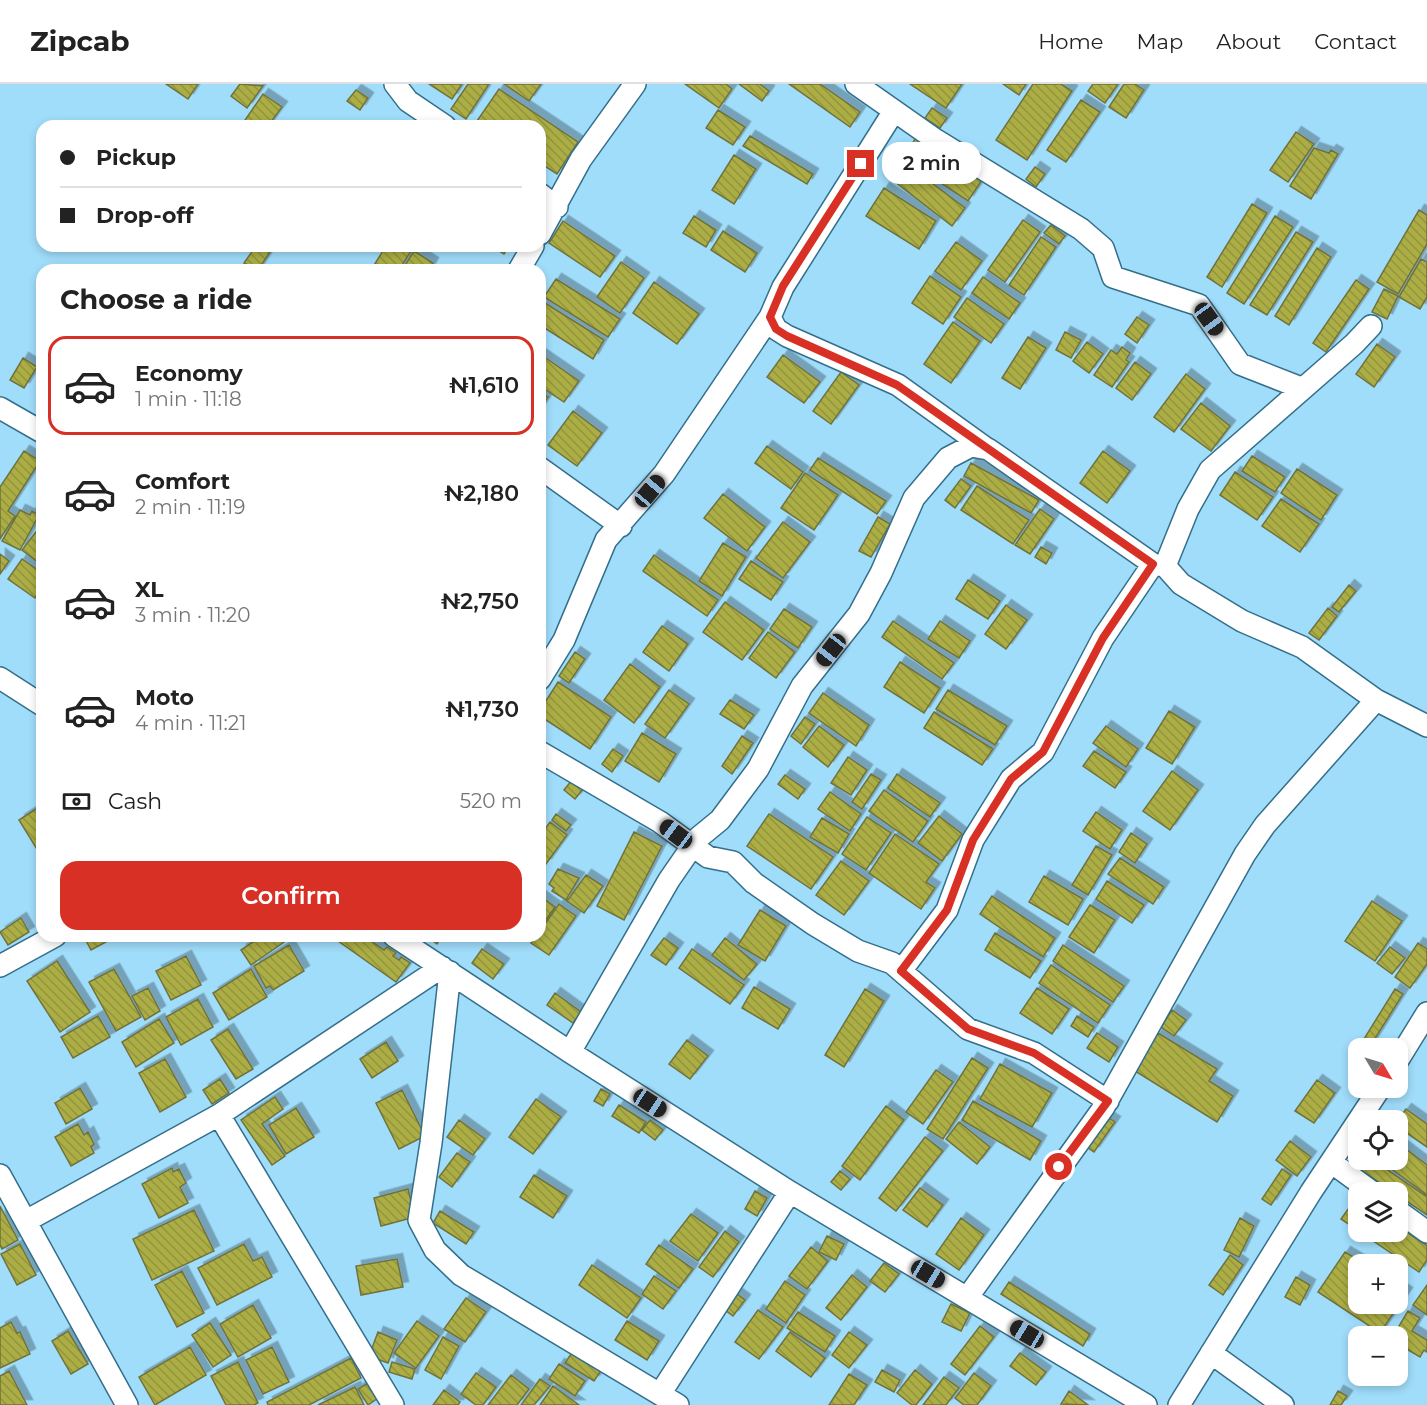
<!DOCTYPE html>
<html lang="en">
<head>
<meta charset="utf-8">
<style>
	:root { --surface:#fff; --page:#f6f6f6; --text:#222; --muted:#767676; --line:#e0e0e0; --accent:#d93025 }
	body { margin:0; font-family:Montserrat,sans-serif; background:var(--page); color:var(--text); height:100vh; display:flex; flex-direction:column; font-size:22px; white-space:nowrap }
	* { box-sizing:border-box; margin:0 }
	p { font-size:20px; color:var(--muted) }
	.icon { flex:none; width:33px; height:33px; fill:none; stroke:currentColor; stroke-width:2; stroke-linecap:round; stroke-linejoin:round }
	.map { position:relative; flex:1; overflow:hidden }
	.details { position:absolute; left:36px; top:180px; width:510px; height:678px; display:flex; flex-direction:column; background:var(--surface); border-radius:18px; box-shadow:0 3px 9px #0003 }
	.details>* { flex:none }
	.banner { position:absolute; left:36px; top:36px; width:510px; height:132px; border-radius:18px; box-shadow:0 3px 9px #0003; display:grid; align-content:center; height:132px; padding:0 24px; background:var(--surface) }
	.needle { width:39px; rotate:128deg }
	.buttons { position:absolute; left:1348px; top:954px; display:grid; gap:12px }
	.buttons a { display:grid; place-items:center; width:60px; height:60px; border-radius:12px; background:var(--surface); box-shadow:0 3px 9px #0003; font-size:30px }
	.end { position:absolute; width:27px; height:27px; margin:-14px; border:8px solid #d93025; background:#fff; box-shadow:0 0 0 3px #fff }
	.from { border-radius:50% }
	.bubble { position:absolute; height:42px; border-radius:18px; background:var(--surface); box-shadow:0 3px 9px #0003; font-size:20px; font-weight:600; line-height:42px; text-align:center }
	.car { position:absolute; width:18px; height:36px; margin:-18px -9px; border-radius:8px; box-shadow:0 0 4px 2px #0007; background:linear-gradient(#222 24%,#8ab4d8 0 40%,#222 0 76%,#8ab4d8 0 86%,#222 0) }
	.banner b { display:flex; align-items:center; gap:21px; height:57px; font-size:22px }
	.banner b+b { border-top:2px solid var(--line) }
	.banner i { width:15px; height:15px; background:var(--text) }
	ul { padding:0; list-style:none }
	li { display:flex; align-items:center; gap:18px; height:99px; margin:0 12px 9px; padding:0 12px; border:3px solid transparent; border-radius:18px }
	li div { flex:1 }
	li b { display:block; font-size:22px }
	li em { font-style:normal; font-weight:600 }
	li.on { border-color:var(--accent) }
	li>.icon { width:54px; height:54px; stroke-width:1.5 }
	h2 { padding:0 24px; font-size:27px; line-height:72px }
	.pay { display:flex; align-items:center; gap:15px; height:66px; padding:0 24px; font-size:22px }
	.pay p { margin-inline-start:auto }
	.primary-button { display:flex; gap:12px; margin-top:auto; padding:12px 24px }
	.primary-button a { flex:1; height:69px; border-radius:18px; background:var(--accent); color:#fff; font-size:24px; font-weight:600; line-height:69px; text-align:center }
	header { display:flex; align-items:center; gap:36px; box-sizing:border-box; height:84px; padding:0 30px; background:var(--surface); border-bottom:2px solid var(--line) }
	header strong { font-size:28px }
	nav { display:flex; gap:33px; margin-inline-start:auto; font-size:21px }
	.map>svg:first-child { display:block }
</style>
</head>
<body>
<header>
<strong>Zipcab</strong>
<nav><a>Home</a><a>Map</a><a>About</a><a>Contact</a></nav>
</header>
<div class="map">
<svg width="1427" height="1321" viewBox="0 0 1427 1321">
	<defs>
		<pattern id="building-back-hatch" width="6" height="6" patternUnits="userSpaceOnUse" patternTransform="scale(1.5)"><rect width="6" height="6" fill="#acae44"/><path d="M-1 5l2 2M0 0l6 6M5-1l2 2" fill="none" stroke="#92953b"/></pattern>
		<filter id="shadow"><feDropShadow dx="5.5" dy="-5.5" stdDeviation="0" flood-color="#0004"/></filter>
	</defs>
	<rect width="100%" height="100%" fill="#a0ddfb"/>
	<!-- building -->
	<path fill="url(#building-back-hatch)" stroke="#70723c" stroke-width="1.5" filter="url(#shadow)" d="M166,0H198L188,15Z
		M240,0L263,2L247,24L231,12Z
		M429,0H462L452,15Z
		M468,0H489L466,35L451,25Z
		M504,0H541L529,17Z
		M685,0H726L732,5L719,24Z
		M739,0H760L769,7L762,17Z
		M789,0H820L860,28L850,43Z
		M910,0H962L946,24Z
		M1003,0H1026L1019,11Z
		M1033,0H1061L1072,7L1027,76L996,56Z
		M1093,0H1118L1105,19L1088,7Z
		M1124,0H1135L1144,6L1126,34L1109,23Z
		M499,5L578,58L557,90L540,79V42H486L477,37Z
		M356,6L368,14L360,26L347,17Z
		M263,10L282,23L268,42H241Z
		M1081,16L1100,28L1066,78L1047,66Z
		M932,24L947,34L940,44L925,34Z
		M718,26L745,43L733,61L706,44Z
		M1296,48L1314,60L1288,98L1270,86Z
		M750,52L813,90L807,100L743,62Z
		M917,52L982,96L968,117L903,74Z
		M1314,64L1329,69L1331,66L1338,70L1311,115L1290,102Z
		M734,71L756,85L734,120L712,106Z
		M903,77L965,124L952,142L890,94Z
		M1035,83L1045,90L1036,103L1026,95Z
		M884,104L936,137L919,165L866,132Z
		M1252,120L1267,129L1222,203L1207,193Z
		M1419,126L1427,131V160L1398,210L1377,198Z
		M694,132L716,146L706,163L683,149Z
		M1275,132L1293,143L1244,220L1227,209Z
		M1023,136L1040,148L1005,198L988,186Z
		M563,137L615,172L600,193L549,159Z
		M1051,141L1065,152L1059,160L1044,149Z
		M723,147L757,169L745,188L711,166Z
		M1296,148L1313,158L1267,231L1250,221Z
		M1041,153L1056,163L1024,211L1009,201Z
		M956,158L982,177L961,206L935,187Z
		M256,162H274L258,186L244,179Z
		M386,162H403L411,167L399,186H371Z
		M491,162H509L504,170Z
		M1317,164L1331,173L1289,241L1275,232Z
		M414,167L433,179L429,186H402Z
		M1421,175L1427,178V213L1420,225L1399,213Z
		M621,178L644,194L620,229L597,213Z
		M930,192L961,213L943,240L912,219Z
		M983,193L1020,219L1009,235L972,209Z
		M556,195L620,235L608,253L544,213Z
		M1356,196L1369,205L1326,268L1313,259Z
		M654,198L699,230L677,260L633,229Z
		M1384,205L1398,212L1387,235L1372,228Z
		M967,214L1004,240L991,259L954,233Z
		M542,217L604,256L593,275L540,241Z
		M1137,233L1149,241L1137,259L1125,250Z
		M953,238L980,257L951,299L924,280Z
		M1065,248L1081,256L1071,274L1056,266Z
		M1028,253L1046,264L1020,305L1002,294Z
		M1087,258L1103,270L1089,289L1073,277Z
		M1377,260L1395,273L1374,303L1356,290Z
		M1122,263L1130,269L1126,276L1129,278L1112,303L1094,291L1111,266L1117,270Z
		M540,270L579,297L564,318L540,302Z
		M783,271L820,298L804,319L767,293Z
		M23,274L37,283L24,304L10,296Z
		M1135,278L1151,290L1132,316L1116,304Z
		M841,288L859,301L831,340L813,327Z
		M1186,290L1205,305L1174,348L1154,333Z
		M540,308L548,313L540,325Z
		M1201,319L1230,342L1211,367L1181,345Z
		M573,327L602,349L577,382L548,361Z
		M767,362L803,388L791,405L755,379Z
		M24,367L40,377L8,427L15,432L0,455V403Z
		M1103,367L1130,387L1107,419L1080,399Z
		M1252,372L1285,393L1275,408L1242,387Z
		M818,374L886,417L877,430L810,386Z
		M971,379L1039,416L1031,429L964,392Z
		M1297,385L1337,411L1321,436L1281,409Z
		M1235,388L1273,413L1257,436L1220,411Z
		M805,389L838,411L814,446L781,424Z
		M961,395L971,402L955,424L945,416Z
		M977,402L1029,436L1013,460L961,426Z
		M723,410L765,443L747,467L704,434Z
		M1281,415L1319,440L1300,468L1262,442Z
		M1040,425L1054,435L1030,470L1015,461Z
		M20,426L30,431L32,427L39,431L20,466L2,457Z
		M878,433L890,440L871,473L859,467Z
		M783,438L810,458L783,494L756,474Z
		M42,440V475L39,479L22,466Z
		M723,459L746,473L722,512L699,497Z
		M1041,463L1052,469L1046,480L1035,473Z
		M0,470L9,477L0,490Z
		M654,471L718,516L707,532L643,487Z
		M22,475L42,489V504L35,514L8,495Z
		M751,477L783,498L771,516L739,495Z
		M968,496L1000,517L988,535L956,515Z
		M1349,501L1356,507L1339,528L1332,523Z
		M725,518L764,546L742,576L703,548Z
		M1006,521L1027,536L1006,565L985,550Z
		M1328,524L1337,532L1319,556L1309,549Z
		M784,525L812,543L798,564L770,545Z
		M893,537L954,579L942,595L882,553Z
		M940,537L970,557L959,574L928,555Z
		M662,542L688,560L669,587L643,568Z
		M768,548L795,568L776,594L749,574Z
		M575,568L585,575L569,599L559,592Z
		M900,578L940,604L924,629L884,603Z
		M630,580L660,603L634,639L604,616Z
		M558,598L611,633L590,665L540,632V626Z
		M669,606L689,620L665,654L645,640Z
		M948,606L1007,642L995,661L936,625Z
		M823,609L869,641L856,662L809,629Z
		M730,616L754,631L744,645L720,630Z
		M1169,627L1195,643L1172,680L1146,664Z
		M934,628L993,665L982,681L924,644Z
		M805,633L815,640L801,660L791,652Z
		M819,642L844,661L828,683L803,663Z
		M1106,642L1138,665L1126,683L1093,659Z
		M642,649L676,670L659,698L625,677Z
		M742,652L753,659L732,690L722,682Z
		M613,665L623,672L612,688L602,680Z
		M1094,667L1126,688L1115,704L1083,682Z
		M848,673L867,686L851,711L831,699Z
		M1172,687L1198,706L1170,746L1143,727Z
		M871,690L881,696L862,725L852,718Z
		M897,690L940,719L930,733L888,704Z
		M785,691L805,705L798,715L778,700Z
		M572,696L583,705L575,715L564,706Z
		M884,706L928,737L913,758L869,727Z
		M830,708L861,730L850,747L818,725Z
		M42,721V764L38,767L19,736Z
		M1096,728L1122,746L1110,765L1083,747Z
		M556,730L571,741L566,747L552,736Z
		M769,730L833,773L811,805L747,762Z
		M939,732L962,750L942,777L918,759Z
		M867,733L891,749L866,786L842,770Z
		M822,734L849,750L838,769L810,753Z
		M550,738L567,751L546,780L540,776V752Z
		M634,748L662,762L624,836L597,822Z
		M1131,749L1147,760L1135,779L1119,768Z
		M895,750L939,780L926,798L935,804L921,825L869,789Z
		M1096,762L1112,771L1088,811L1072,801Z
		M1120,774L1164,803L1153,820L1108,790Z
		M841,777L869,797L844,831L816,811Z
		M558,785L579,794L566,816L552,807L554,804L549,800Z
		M586,791L603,802L584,829L567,817Z
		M1044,792L1083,815L1068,841L1029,818Z
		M1107,797L1144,821L1132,839L1096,815Z
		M540,812L555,823L540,844Z
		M992,812L1055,854L1043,873L980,830Z
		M1372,817L1402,837L1375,877L1345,857Z
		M559,820L576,832L549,871L531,859L537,852H540V847Z
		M1090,821L1115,836L1094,869L1069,853Z
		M760,826L786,842L765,877L738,861Z
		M21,834L29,848L8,861L0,848Z
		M995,849L1041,877L1030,894L985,866Z
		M103,852L106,858L91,866L84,853Z
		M262,852H285L287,856L251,881L241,866Z
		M331,852H364L384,866L387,863L396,869L393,872L399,876L401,873L410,879L396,898Z
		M426,852H442L437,860Z
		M664,854L678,864L666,881L651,871Z
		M725,854L757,880L744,896L712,871Z
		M1418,859L1427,865V880L1410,904L1395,893Z
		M289,861L304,887L273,906L270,902L266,904L254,882Z
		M1063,861L1124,902L1113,918L1053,877Z
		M1390,863L1405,874L1392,890L1377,879Z
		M482,865L504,880L493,895L472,879Z
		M692,865L744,901L730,920L679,884Z
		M186,872L201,901L171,916L156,887Z
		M57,877L90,928L60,948L27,897Z
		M1051,881L1110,921L1098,939L1039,899Z
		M114,885L141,933L116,947L89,898Z
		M251,885L267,913L229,936L213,909Z
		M754,903L790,925L778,945L742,924Z
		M148,904L160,927L145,936L132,912Z
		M1037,904L1069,925L1052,950L1020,929Z
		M865,905L884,917L844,983L825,971Z
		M1395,905L1403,910L1369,964H1359V974L1354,971Z
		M555,909L581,928L573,939L547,921Z
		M198,915L213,943L181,961L166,933Z
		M1172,926L1186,936L1174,952L1161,943Z
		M98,932L110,953L73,974L61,953Z
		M1077,932L1094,943L1088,953L1071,942Z
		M159,935L174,959L136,983L122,958Z
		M228,945L253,985L236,995L211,956Z
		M1097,949L1118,963L1109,978L1087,964Z
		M1158,949L1217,985L1209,997L1233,1012L1217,1038L1135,987Z
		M687,956L708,972L690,995L669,980Z
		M386,958L398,977L372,994L360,975Z
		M972,974L988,984L943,1055L927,1045Z
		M165,975L186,1013L160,1028L139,989Z
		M1000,980L1052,1009L1032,1043L980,1015Z
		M936,986L953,998L923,1040L906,1028Z
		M220,995L229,1009L212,1020L203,1006Z
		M1317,996L1335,1009L1314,1039L1295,1027Z
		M80,1004L92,1025L66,1040L55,1019Z
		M601,1005L610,1010L603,1022L594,1017Z
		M402,1006L425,1052L399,1065L376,1019Z
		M275,1013L283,1025L262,1040L285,1072L272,1081L241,1036Z
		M536,1015L561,1033L533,1070L509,1053Z
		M973,1017L1041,1057L1030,1076L962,1036Z
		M619,1021L646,1038L639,1049L612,1032Z
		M886,1022L904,1036L860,1096L842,1082Z
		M296,1024L314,1053L286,1070L269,1041Z
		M1406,1025L1427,1040V1063L1398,1043V1036Z
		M1103,1030L1115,1038L1094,1068L1082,1060Z
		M459,1036L485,1055L473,1071L447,1053Z
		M650,1036L663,1046L655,1056L642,1046Z
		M959,1038L990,1063L977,1080L946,1055Z
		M78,1040L84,1051L88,1048L94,1060L91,1063L94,1069L71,1082L55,1053Z
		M925,1053L943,1067L896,1127L879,1114Z
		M1290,1057L1311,1073L1297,1092L1276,1076Z
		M1401,1061L1427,1081V1111L1386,1081L1391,1076H1398Z
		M457,1069L470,1078L452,1103L439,1093Z
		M1369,1076H1387L1382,1082L1427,1113V1131L1361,1086Z
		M172,1084L173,1088L179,1085L186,1099L180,1103L188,1119L159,1134L142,1100Z
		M1282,1085L1291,1091L1271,1121L1262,1115Z
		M840,1087L850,1095L841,1106L831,1098Z
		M534,1091L567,1112L553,1134L520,1113Z
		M920,1104L943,1121L927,1143L903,1126Z
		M408,1105L415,1133L381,1142L374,1114Z
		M755,1107L767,1114L757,1132L745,1125Z
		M1356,1114L1359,1116V1147L1341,1135Z
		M0,1122L18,1156L2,1165L0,1161Z
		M194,1126L214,1167L152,1196L133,1155Z
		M440,1127L474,1148L466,1160L433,1139Z
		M691,1130L718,1149L698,1177L670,1157Z
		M961,1134L984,1151L959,1186L936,1170Z
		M1240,1134L1254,1142L1239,1173L1224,1166Z
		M1398,1142L1427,1162V1176L1419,1188L1360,1148H1398Z
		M725,1147L739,1158L713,1193L699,1183Z
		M827,1152L844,1160L836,1176L819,1168Z
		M20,1160L36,1191L17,1201L1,1170Z
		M244,1160L253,1177L262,1173L272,1193L217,1221L198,1184Z
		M659,1161L693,1185L679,1204L646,1180Z
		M811,1163L828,1177L807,1205L789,1192Z
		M1345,1168L1365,1180H1359V1220H1398V1203L1407,1209L1380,1249L1318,1208Z
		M1230,1171L1243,1181L1223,1211L1209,1201Z
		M397,1175L403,1203L361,1211L356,1182Z
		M884,1179L899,1190L885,1208L870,1197Z
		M592,1181L641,1214L627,1234L579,1201Z
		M182,1187L204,1229L177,1243L155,1201Z
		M852,1191L867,1203L841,1236L826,1224Z
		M654,1192L676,1207L663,1225L642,1210Z
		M1296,1193L1310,1201L1300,1221L1285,1213Z
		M785,1197L805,1211L786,1239L766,1225Z
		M1009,1198L1090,1250L1083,1262L1001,1210Z
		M1427,1201V1231L1413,1221Z
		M733,1207L745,1216L733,1232L721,1223Z
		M466,1214L486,1228L465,1258L444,1245Z
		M951,1220L970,1229L961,1247L942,1238Z
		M253,1221L271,1254L238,1273L220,1240Z
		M758,1226L783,1243L759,1275L735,1258Z
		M1408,1227L1420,1234L1412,1247L1427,1256V1268L1424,1266L1420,1273L1398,1260V1252H1393Z
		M798,1228L835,1252L825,1268L787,1244Z
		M417,1237L439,1252L416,1284L394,1269Z
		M627,1237L659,1257L647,1276L615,1256Z
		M11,1238L17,1249L20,1248L30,1270L0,1284V1244Z
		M210,1239L231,1271L213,1283L192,1251Z
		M980,1242L994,1253L965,1291L951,1280Z
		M68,1247L88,1280L71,1290L52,1257Z
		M378,1248L397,1256L388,1279L369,1272Z
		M790,1248L825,1274L811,1293L776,1267Z
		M849,1248L867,1261L849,1284L832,1271Z
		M443,1253L459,1262L441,1295L425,1286Z
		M190,1263L206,1291L155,1321L139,1293Z
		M272,1263L289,1298L263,1310L246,1276Z
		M573,1267L602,1285L594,1297L565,1279Z
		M1020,1269L1046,1288L1036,1301L1010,1282Z
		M351,1274L361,1294L309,1321H268L267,1318Z
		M238,1278L258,1319L254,1321H226L211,1292Z
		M392,1278L415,1285L412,1295L389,1288Z
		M559,1280L585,1297L575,1312L549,1295Z
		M882,1286L900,1296L894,1308L875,1298Z
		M915,1286L932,1300L916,1321H912L897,1309Z
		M9,1287L27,1321H0V1292Z
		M476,1289L496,1303L483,1321H476L461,1310Z
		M974,1289L991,1302L977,1321H964L955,1314Z
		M849,1290L867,1301L854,1321H829Z
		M511,1291L529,1305L517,1321H488Z
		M944,1293L959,1304L946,1321H923Z
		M540,1295L550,1302L534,1321H521Z
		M368,1299L378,1314L368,1321L358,1305Z
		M553,1302L579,1321H540Z
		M355,1303L364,1321H318Z
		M444,1306L460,1318L458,1321H433Z
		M1069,1307L1088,1321L1061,1320Z
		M1338,1307L1347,1312L1341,1321H1330Z"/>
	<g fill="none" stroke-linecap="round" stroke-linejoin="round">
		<defs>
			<path id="minor" d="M395,0L408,17L445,42
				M856,0L936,56L1081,145L1103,164L1113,193L1199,221L1240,280L1301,304
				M540,110L557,123
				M540,150L581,75L635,0
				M519,186L533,162
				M770,233L776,245L787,252L898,301L987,365
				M0,324L42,348
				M540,384L621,442
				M1165,482L1188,425L1210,386L1354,260L1371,242
				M0,594L42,621
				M540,595L564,556L606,456L664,390L770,233L783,203L894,27
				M540,668L660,738L708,773L733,778L754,799L813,840L858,867L892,879L968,945L1034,969L1108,1017
				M394,852L570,968L790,1108L1146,1321
				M0,882L55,852
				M901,887L947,826L973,756L1011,695L1043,668L1103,554L1153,480
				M450,888L431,1059L419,1136L435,1166L461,1191L678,1321
				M570,968L669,796L698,754L720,736L758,685L802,602L859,530L881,489L914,414L948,374L971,362L988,365L1153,480L1165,482L1181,500L1242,537L1302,563L1376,616L1427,642
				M1398,976L1427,929
				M219,1031L393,1321
				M1331,1078L1372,1108
				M0,1091L127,1321
				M1398,1127L1427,1148
				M26,1137L219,1031L442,883
				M967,1214L1104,1023L1245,770L1265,741L1376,616
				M1211,1269L1283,1321
				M660,1310L790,1108
				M1179,1321L1311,1108L1380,1004"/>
		</defs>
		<!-- minor casing -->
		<use href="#minor" stroke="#336f8a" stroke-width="24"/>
		<!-- minor -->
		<use href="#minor" stroke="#fff" stroke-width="21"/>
	</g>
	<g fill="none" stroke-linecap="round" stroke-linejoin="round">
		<!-- route -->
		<path stroke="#d93025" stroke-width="8" d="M861,80L783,202L770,233L776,245L787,252L897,301L1153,480L1103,554L1043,668L1011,695L973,756L947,826L901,887L968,945L1034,969L1108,1017L1059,1083"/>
	</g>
</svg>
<div class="buttons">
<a><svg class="needle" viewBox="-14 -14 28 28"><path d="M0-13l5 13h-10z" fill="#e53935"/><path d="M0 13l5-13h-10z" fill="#767676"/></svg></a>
<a><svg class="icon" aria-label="locate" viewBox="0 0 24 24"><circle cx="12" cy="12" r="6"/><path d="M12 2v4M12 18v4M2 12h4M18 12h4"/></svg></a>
<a><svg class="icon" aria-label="layers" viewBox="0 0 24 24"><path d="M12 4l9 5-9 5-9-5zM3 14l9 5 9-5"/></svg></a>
<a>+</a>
<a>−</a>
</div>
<i class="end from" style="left:1059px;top:1083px"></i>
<i class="end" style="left:861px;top:80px"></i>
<div class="bubble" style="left:882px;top:58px;width:99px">2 min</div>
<i class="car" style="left:1209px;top:235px;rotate:144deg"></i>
<i class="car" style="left:650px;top:407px;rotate:40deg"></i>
<i class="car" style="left:831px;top:566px;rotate:218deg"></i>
<i class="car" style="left:676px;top:750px;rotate:307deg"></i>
<i class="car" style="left:650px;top:1019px;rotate:123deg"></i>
<i class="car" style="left:928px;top:1190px;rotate:121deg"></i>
<i class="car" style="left:1027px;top:1250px;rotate:301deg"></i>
<div class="banner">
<b><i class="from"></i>Pickup</b>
<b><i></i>Drop-off</b>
</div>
<section class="details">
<h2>Choose a ride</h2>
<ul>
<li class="on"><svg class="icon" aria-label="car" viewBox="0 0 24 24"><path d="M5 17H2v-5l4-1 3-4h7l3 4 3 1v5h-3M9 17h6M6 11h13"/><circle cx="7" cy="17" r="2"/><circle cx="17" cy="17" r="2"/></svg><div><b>Economy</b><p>1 min · 11:18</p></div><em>₦1,610</em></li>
<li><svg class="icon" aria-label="car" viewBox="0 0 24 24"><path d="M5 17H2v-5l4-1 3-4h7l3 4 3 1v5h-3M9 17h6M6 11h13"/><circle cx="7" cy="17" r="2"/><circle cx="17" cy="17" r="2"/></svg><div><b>Comfort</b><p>2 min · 11:19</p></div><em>₦2,180</em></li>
<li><svg class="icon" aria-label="car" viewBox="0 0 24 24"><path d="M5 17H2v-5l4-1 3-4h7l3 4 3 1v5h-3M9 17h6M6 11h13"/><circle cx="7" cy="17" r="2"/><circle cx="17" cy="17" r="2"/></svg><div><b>XL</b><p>3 min · 11:20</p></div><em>₦2,750</em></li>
<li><svg class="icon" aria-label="car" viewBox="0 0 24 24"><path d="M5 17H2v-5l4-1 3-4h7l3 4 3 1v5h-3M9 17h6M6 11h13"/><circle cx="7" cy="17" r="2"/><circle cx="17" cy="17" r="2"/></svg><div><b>Moto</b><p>4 min · 11:21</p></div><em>₦1,730</em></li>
</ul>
<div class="pay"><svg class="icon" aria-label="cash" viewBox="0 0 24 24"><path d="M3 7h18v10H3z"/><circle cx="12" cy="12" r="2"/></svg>Cash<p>520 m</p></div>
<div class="primary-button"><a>Confirm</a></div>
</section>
</div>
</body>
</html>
